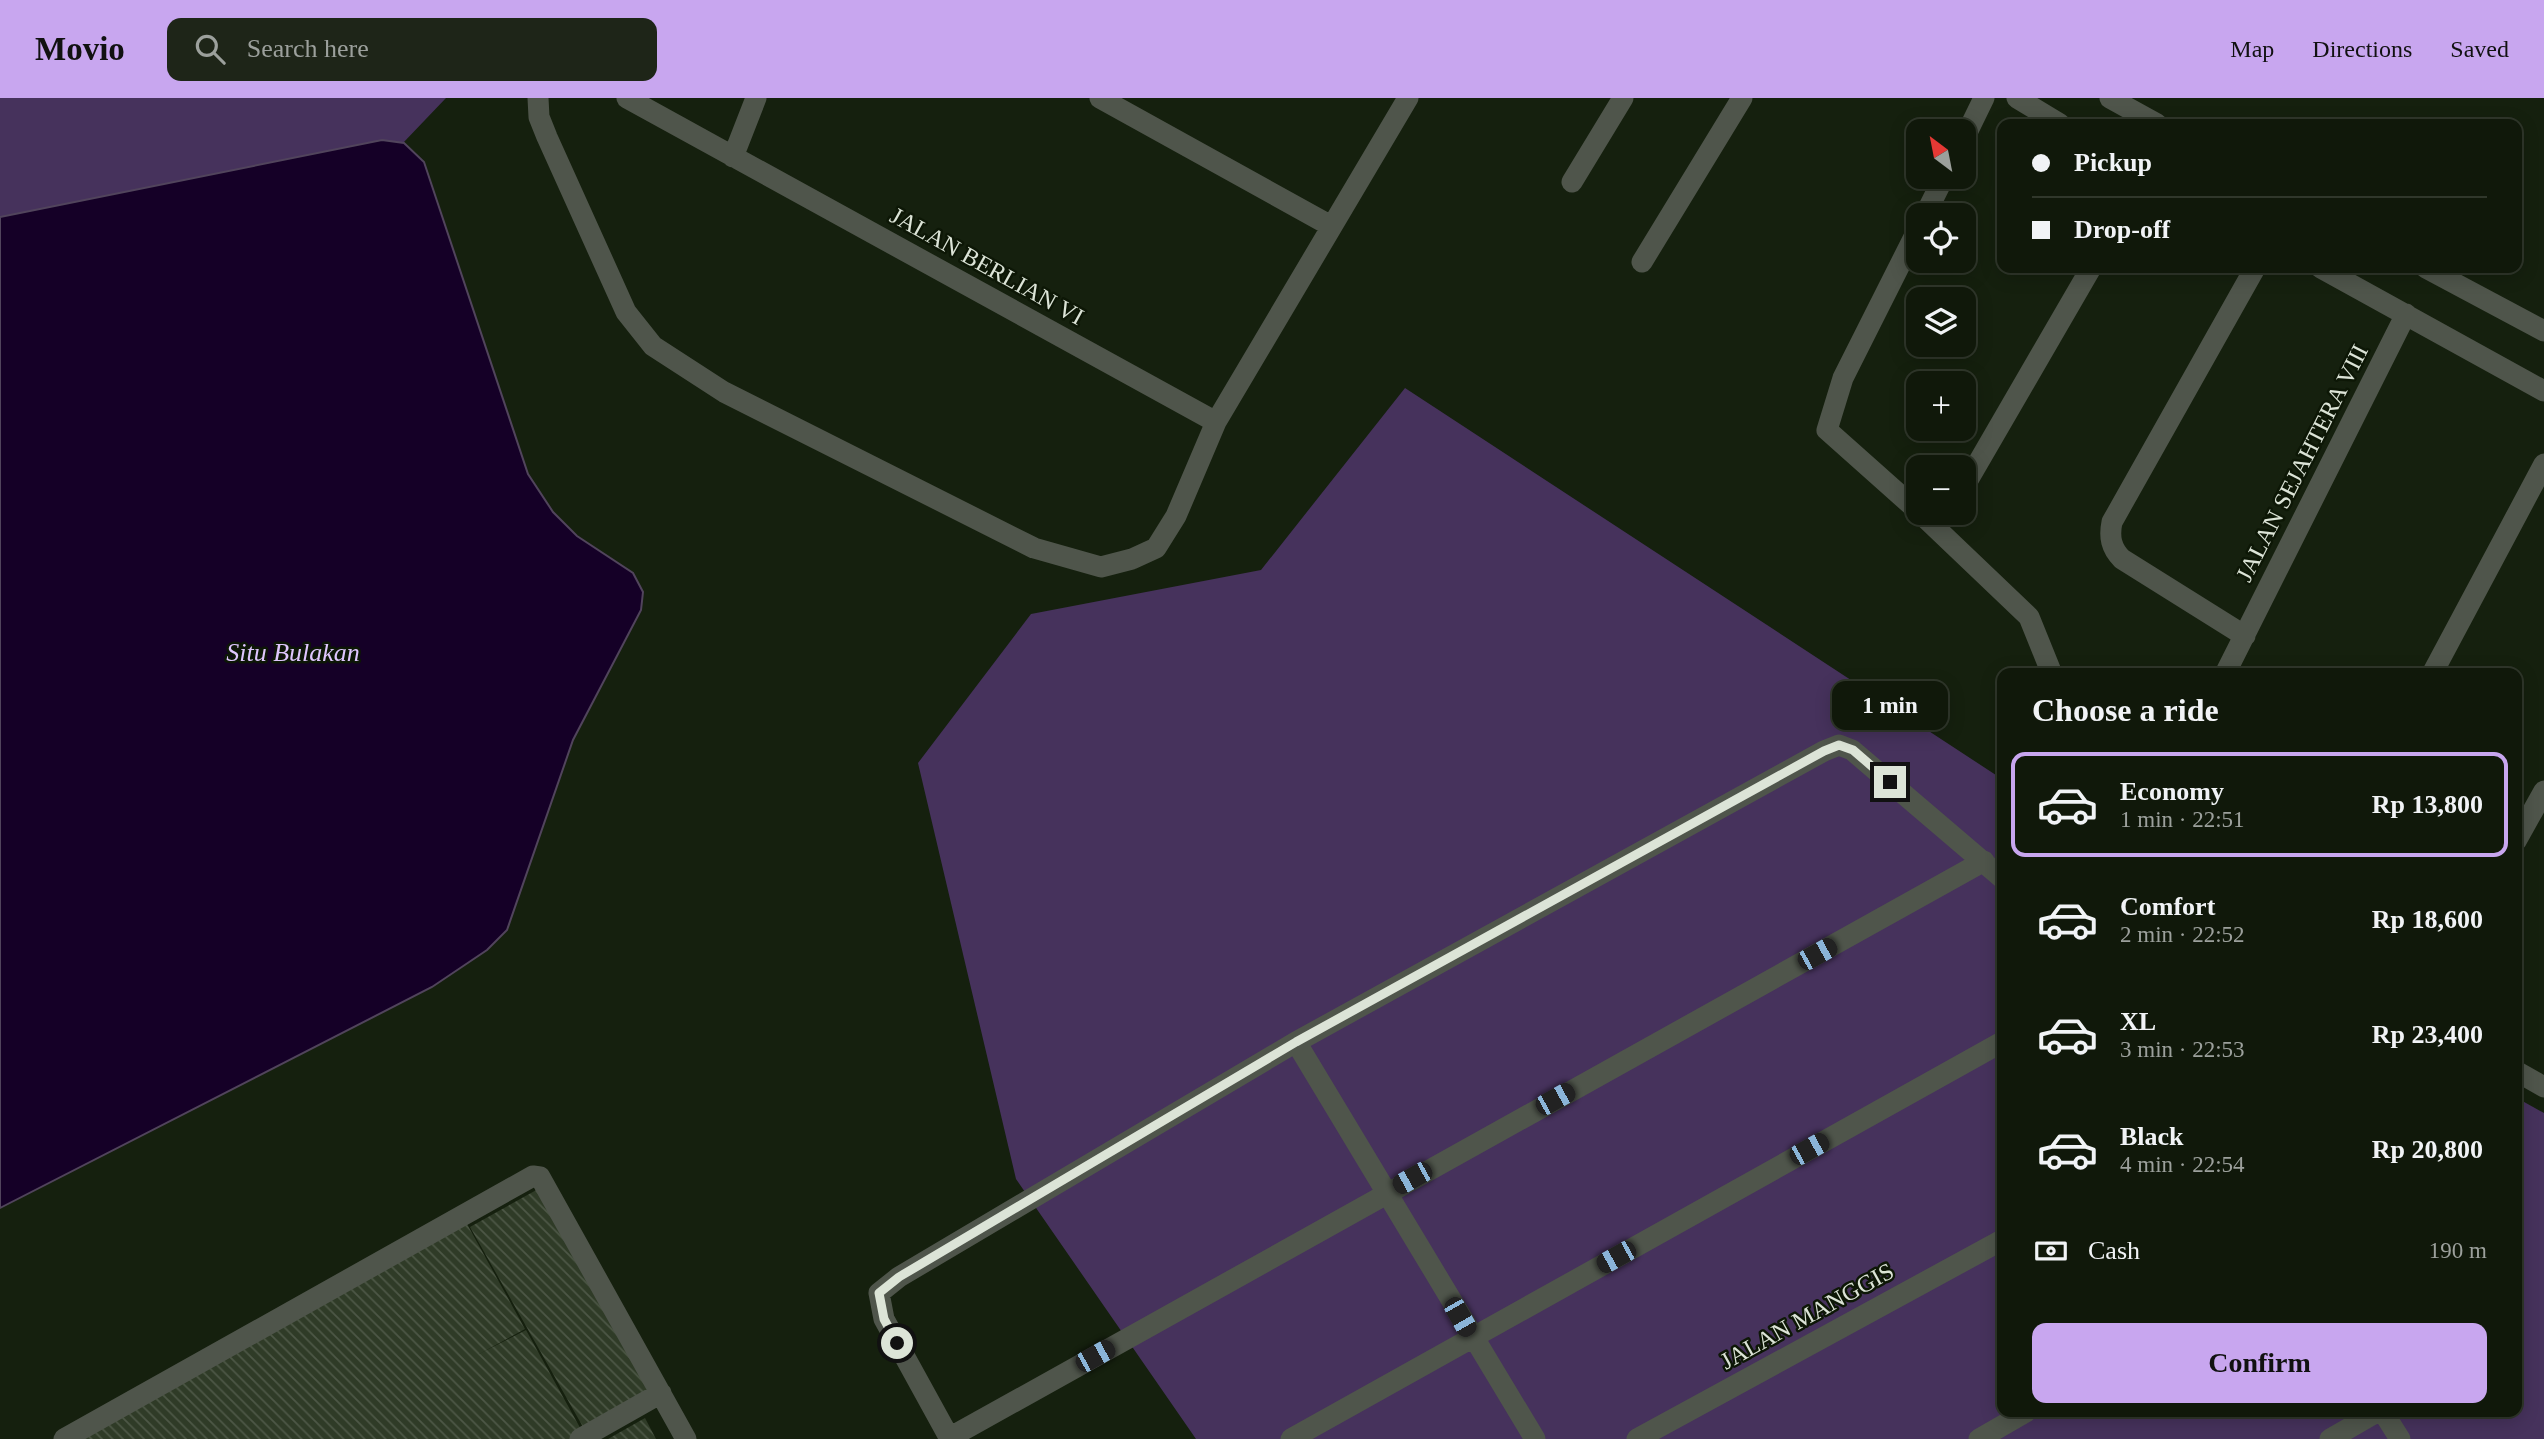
<!DOCTYPE html>
<html lang="en">
<head>
<meta charset="utf-8">
<style>
	:root { --surface:#10180a; --page:#1e2518; --text:#f1f3f6; --muted:#9ca09c; --line:#30372b; --accent:#c8a6ef }
	body { margin:0; font-family:Georgia,serif; background:var(--page); color:var(--text); height:100vh; display:flex; flex-direction:column; font-size:26px; white-space:nowrap }
	* { box-sizing:border-box; margin:0 }
	p { font-size:23px; color:var(--muted) }
	.icon { flex:none; width:38px; height:38px; fill:none; stroke:currentColor; stroke-width:2; stroke-linecap:round; stroke-linejoin:round }
	.map { position:relative; flex:1; overflow:hidden }
	.drawer { position:absolute; left:1997px; top:570px; width:525px; height:749px; display:flex; flex-direction:column; background:var(--surface); border-radius:14px; box-shadow:0 4px 18px #0003,0 0 0 2px var(--line) }
	.drawer>* { flex:none }
	.guide { position:absolute; left:1997px; top:21px; width:525px; height:154px; border-radius:14px; box-shadow:0 4px 18px #0003,0 0 0 2px var(--line); display:grid; align-content:center; height:154px; padding:0 35px; background:var(--surface) }
	.needle { width:46px; rotate:328deg }
	.controls { position:absolute; left:1906px; top:21px; display:grid; gap:14px }
	.controls a { display:grid; place-items:center; width:70px; height:70px; border-radius:14px; background:var(--surface); box-shadow:0 4px 18px #0003,0 0 0 2px var(--line); font-size:35px }
	.end { position:absolute; width:32px; height:32px; margin:-16px; border:9px solid #dce4d7; background:#111; box-shadow:0 0 0 4px #111 }
	.from { border-radius:50% }
	.bubble { position:absolute; height:49px; border-radius:14px; background:var(--surface); box-shadow:0 4px 18px #0003,0 0 0 2px var(--line); font-size:23px; font-weight:800; line-height:49px; text-align:center }
	.car { position:absolute; width:21px; height:42px; margin:-21px -10px; border-radius:9px; box-shadow:0 0 5px 2px #0007; background:linear-gradient(#222 24%,#8ab4d8 0 40%,#222 0 76%,#8ab4d8 0 86%,#222 0) }
	.guide b { display:flex; align-items:center; gap:24px; height:66px; font-size:26px }
	.guide b+b { border-top:2px solid var(--line) }
	.guide i { width:18px; height:18px; background:var(--text) }
	ul { padding:0; list-style:none }
	li { display:flex; align-items:center; gap:21px; height:105px; margin:0 14px 10px; padding:0 21px; border:4px solid transparent; border-radius:14px }
	li div { flex:1 }
	li b { display:block; font-size:26px }
	li em { font-style:normal; font-weight:800 }
	li.active { border-color:var(--accent) }
	li>.icon { width:63px; height:63px; stroke-width:1.5 }
	h2 { padding:0 35px; font-size:32px; line-height:84px }
	.pay { display:flex; align-items:center; gap:18px; height:77px; padding:0 35px; font-size:26px }
	.pay p { margin-inline-start:auto }
	.primary-button { display:flex; gap:14px; margin-top:auto; padding:14px 35px }
	.primary-button a { flex:1; height:80px; border-radius:14px; background:var(--accent); color:#111; font-size:28px; font-weight:800; line-height:80px; text-align:center }
	header { display:flex; align-items:center; gap:42px; box-sizing:border-box; height:98px; padding:0 35px; background:var(--accent); color:#111 }
	header strong { font-size:33px }
	nav { display:flex; gap:38px; margin-inline-start:auto; font-size:24px }
	.search { width:490px; height:63px; background:var(--page); display:flex; align-items:center; gap:18px; box-sizing:border-box; padding:0 24px; border-radius:14px; color:var(--muted); font-size:26px }
	.map>svg:first-child { display:block }
</style>
</head>
<body>
<header>
<strong>Movio</strong>
<div class="search"><svg class="icon" aria-label="search" viewBox="0 0 24 24"><circle cx="10" cy="10" r="6"/><path d="M15 15l6 6"/></svg>Search here</div>
<nav><a>Map</a><a>Directions</a><a>Saved</a></nav>
</header>
<div class="map">
<svg width="2544" height="1341" viewBox="0 0 2544 1341">
	<defs>
		<pattern id="building-back-hatch" width="6" height="6" patternUnits="userSpaceOnUse" patternTransform="scale(1.75)"><rect width="6" height="6" fill="#2f3b27"/><path d="M-1 5l2 2M0 0l6 6M5-1l2 2" fill="none" stroke="#4d5746"/></pattern>
	</defs>
	<rect width="100%" height="100%" fill="#15200e"/>
	<!-- grass -->
	<path fill="#46325c" d="M0,0H446L403,45L392,43L0,119Z
		M1405,290L2002,681V1314H2516L2517,1000L2544,1015V1341H1196L1016,1081L918,665L1031,516L1261,472Z"/>
	<!-- water -->
	<path fill="#150027" stroke="#51445c" stroke-width="2" d="M382,42L404,45L424,64L528,376L553,414L577,438L633,475L643,494L641,512L573,642L507,832L487,852L432,889L0,1110V119Z"/>
	<!-- building -->
	<path fill="url(#building-back-hatch)" d="M540,1090L652,1291L583,1329L470,1129Z
		M467,1126L525,1231L479,1256L526,1232L583,1335L573,1341H79Z
		M645,1320L656,1341H608Z"/>
	<g fill="none" stroke-linecap="round" stroke-linejoin="round">
		<!-- street -->
		<path stroke="#4f554b" stroke-width="21" d="M538,0L539,19L547,39L626,214L653,248L724,294L1034,450L1101,469L1132,461L1156,450L1176,418L1216,324L1408,0
			M627,0L1216,324
			M1100,0L1331,128
			M2017,0L2060,26
			M2110,0L2157,26
			M1964,41L1984,0
			M733,59L756,0
			M1572,84L1623,0
			M1925,117L1944,79
			M1918,131L1843,280L1827,332L1918,413
			M1642,164L1742,0
			M2321,170L2544,293
			M2426,170L2544,233
			M1964,389L2091,170
			M1920,415L2029,519L2052,576
			M2245,538L2122,461C2111,450 2109,439 2112,424L2255,170
			M2225,576L2406,216
			M2432,576L2544,366
			M2516,743L2544,693
			M1296,944L1535,1341
			M2516,973L2544,989
			M2383,1314L2400,1341
			M949,1340L1984,763
			M64,1341L533,1078L540,1079L686,1341
			M580,1341L661,1295
			M950,1341L884,1221L879,1195L899,1179L1296,944L1824,653L1839,647L1852,652L2002,780
			M1291,1341L2002,944
			M1637,1341L2002,1142
			M1979,1341L2026,1314
			M2330,1341L2377,1314"/>
	</g>
	<g fill="none" stroke-linecap="round" stroke-linejoin="round">
		<!-- route -->
		<path stroke="#dce4d7" stroke-width="9" d="M897,1245L884,1221L879,1195L899,1179L1296,944L1824,653L1839,647L1853,652L1890,684"/>
	</g>
	<g text-anchor="middle" stroke-width="5" stroke-linejoin="round" paint-order="stroke">
		<!-- street labels -->
		<g font-size="24" fill="#dce4d7" stroke="#0d1706">
			<text transform="translate(987 168) rotate(29)" y="8">JALAN BERLIAN VI</text>
			<text transform="translate(2302 365) rotate(-63)" y="8">JALAN SEJAHTERA VIII</text>
			<text transform="translate(1807 1218) rotate(-29)" y="8">JALAN MANGGIS</text>
		</g>
		<!-- water labels -->
		<g font-size="26" font-style="italic" fill="#dfc6fe" stroke="#0d1706">
			<text x="293" y="563">Situ Bulakan</text>
		</g>
	</g>
</svg>
<div class="controls">
<a><svg class="needle" viewBox="-14 -14 28 28"><path d="M0-13l5 13h-10z" fill="#e53935"/><path d="M0 13l5-13h-10z" fill="#9ca09c"/></svg></a>
<a><svg class="icon" aria-label="locate" viewBox="0 0 24 24"><circle cx="12" cy="12" r="6"/><path d="M12 2v4M12 18v4M2 12h4M18 12h4"/></svg></a>
<a><svg class="icon" aria-label="layers" viewBox="0 0 24 24"><path d="M12 4l9 5-9 5-9-5zM3 14l9 5 9-5"/></svg></a>
<a>+</a>
<a>−</a>
</div>
<i class="end from" style="left:897px;top:1245px"></i>
<i class="end" style="left:1890px;top:684px"></i>
<div class="bubble" style="left:1832px;top:583px;width:116px">1 min</div>
<i class="car" style="left:1817px;top:856px;rotate:61deg"></i>
<i class="car" style="left:1555px;top:1001px;rotate:61deg"></i>
<i class="car" style="left:1809px;top:1051px;rotate:61deg"></i>
<i class="car" style="left:1412px;top:1080px;rotate:241deg"></i>
<i class="car" style="left:1616px;top:1159px;rotate:241deg"></i>
<i class="car" style="left:1460px;top:1219px;rotate:150deg"></i>
<i class="car" style="left:1095px;top:1258px;rotate:61deg"></i>
<div class="guide">
<b><i class="from"></i>Pickup</b>
<b><i></i>Drop-off</b>
</div>
<section class="drawer">
<h2>Choose a ride</h2>
<ul>
<li class="active"><svg class="icon" aria-label="car" viewBox="0 0 24 24"><path d="M5 17H2v-5l4-1 3-4h7l3 4 3 1v5h-3M9 17h6M6 11h13"/><circle cx="7" cy="17" r="2"/><circle cx="17" cy="17" r="2"/></svg><div><b>Economy</b><p>1 min · 22:51</p></div><em>Rp 13,800</em></li>
<li><svg class="icon" aria-label="car" viewBox="0 0 24 24"><path d="M5 17H2v-5l4-1 3-4h7l3 4 3 1v5h-3M9 17h6M6 11h13"/><circle cx="7" cy="17" r="2"/><circle cx="17" cy="17" r="2"/></svg><div><b>Comfort</b><p>2 min · 22:52</p></div><em>Rp 18,600</em></li>
<li><svg class="icon" aria-label="car" viewBox="0 0 24 24"><path d="M5 17H2v-5l4-1 3-4h7l3 4 3 1v5h-3M9 17h6M6 11h13"/><circle cx="7" cy="17" r="2"/><circle cx="17" cy="17" r="2"/></svg><div><b>XL</b><p>3 min · 22:53</p></div><em>Rp 23,400</em></li>
<li><svg class="icon" aria-label="car" viewBox="0 0 24 24"><path d="M5 17H2v-5l4-1 3-4h7l3 4 3 1v5h-3M9 17h6M6 11h13"/><circle cx="7" cy="17" r="2"/><circle cx="17" cy="17" r="2"/></svg><div><b>Black</b><p>4 min · 22:54</p></div><em>Rp 20,800</em></li>
</ul>
<div class="pay"><svg class="icon" aria-label="cash" viewBox="0 0 24 24"><path d="M3 7h18v10H3z"/><circle cx="12" cy="12" r="2"/></svg>Cash<p>190 m</p></div>
<div class="primary-button"><a>Confirm</a></div>
</section>
</div>
</body>
</html>
